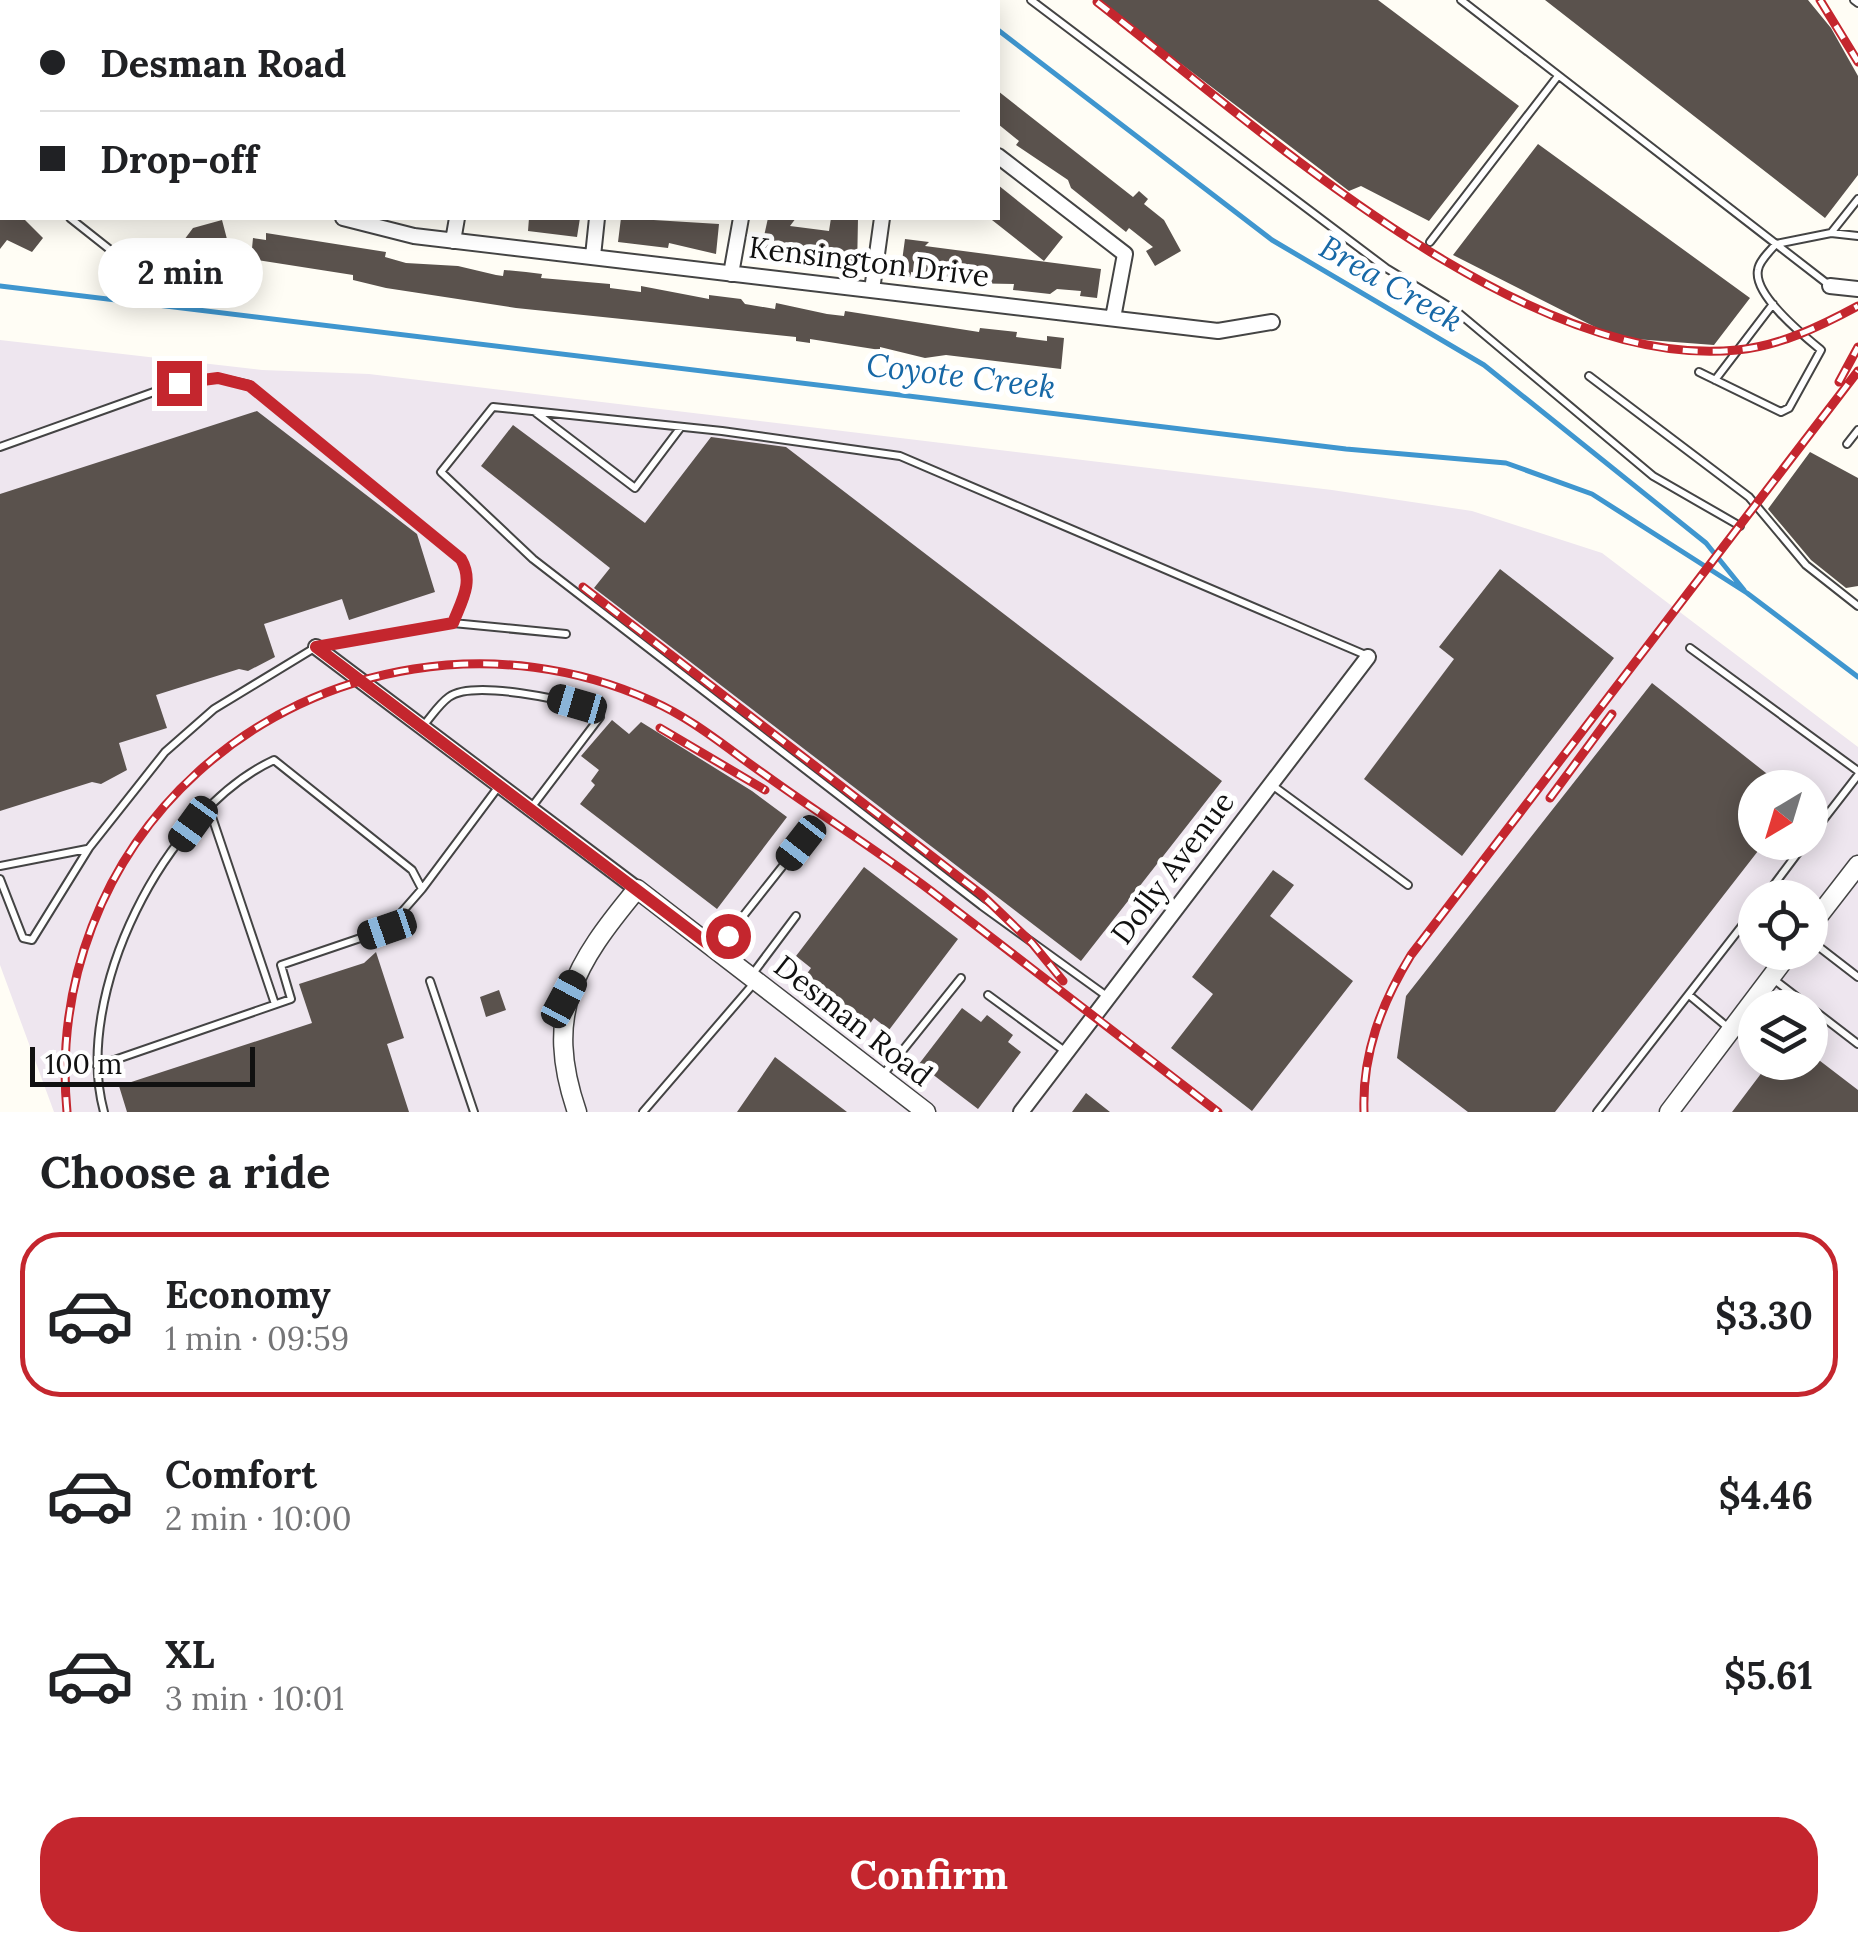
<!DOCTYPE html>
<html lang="en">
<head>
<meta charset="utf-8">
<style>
	:root { --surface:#fff; --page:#f6f6f6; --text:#202124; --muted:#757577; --line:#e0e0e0; --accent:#c4262e }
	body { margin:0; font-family:Lora,serif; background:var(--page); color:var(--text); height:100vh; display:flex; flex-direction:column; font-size:38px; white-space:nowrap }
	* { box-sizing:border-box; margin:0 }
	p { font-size:32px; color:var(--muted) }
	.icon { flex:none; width:55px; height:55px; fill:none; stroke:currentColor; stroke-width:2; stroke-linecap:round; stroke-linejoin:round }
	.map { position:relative; height:1112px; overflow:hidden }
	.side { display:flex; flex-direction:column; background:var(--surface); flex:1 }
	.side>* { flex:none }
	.hud { position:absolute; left:0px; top:0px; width:1000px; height:220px; box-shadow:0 5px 25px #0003; display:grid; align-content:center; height:220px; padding:0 40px; background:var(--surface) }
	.needle { width:65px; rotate:218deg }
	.controls { position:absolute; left:1738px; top:770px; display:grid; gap:20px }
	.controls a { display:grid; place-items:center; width:90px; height:90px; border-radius:50%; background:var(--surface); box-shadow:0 5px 25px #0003; font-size:50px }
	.scale { position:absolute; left:30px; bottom:25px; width:225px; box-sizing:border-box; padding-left:10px; border:5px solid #111; border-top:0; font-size:28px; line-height:35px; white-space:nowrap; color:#111; -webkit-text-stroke:8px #fff; paint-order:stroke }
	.end { position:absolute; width:45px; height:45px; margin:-22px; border:12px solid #c4262e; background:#fff; box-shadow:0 0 0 5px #fff }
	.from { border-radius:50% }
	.bubble { position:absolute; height:70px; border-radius:35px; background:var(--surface); box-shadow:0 5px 25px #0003; font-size:32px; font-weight:700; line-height:70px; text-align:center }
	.car { position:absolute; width:30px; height:60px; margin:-30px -15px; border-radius:12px; box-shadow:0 0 8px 2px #0007; background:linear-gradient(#222 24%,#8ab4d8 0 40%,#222 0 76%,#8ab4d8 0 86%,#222 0) }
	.hud b { display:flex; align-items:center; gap:35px; height:95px; font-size:38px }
	.hud b+b { border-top:2px solid var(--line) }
	.hud i { width:25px; height:25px; background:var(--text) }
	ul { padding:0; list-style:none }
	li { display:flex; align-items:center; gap:30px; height:165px; margin:0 20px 15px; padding:0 20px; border:5px solid transparent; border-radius:40px }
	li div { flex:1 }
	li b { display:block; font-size:38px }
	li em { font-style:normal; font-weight:700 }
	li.current { border-color:var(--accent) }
	li>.icon { width:90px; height:90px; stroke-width:1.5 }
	h2 { padding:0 40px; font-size:45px; line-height:120px }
	.cta { display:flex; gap:20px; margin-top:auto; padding:20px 40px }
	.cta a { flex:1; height:115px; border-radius:40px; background:var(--accent); color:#fff; font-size:40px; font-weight:700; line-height:115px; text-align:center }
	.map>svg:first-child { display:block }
</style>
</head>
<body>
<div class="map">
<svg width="1858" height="1112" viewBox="0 0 1858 1112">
	<rect width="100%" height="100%" fill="#fffdf5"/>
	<!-- industrial -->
	<path fill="#eee6ef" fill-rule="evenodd" d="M0,340L262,370L369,374L1332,490L1472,511L1602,553L1858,747V1112H54L0,965ZM1755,788H1810V842H1755ZM1755,898H1810V952H1755ZM1755,1008H1810V1062H1755Z"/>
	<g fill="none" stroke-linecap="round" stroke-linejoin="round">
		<!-- stream -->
		<path stroke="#3f96cf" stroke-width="5" d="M959,0L962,2
			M998,30L1272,240L1484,365L1706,543L1744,590
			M0,286L1346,449L1506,463L1592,494L1747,593L1858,677"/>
	</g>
	<!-- building -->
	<path fill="#5a524d" d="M1097,0H1378L1519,106L1429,221L1361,186L1349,191Z
		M1545,0H1808L1831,28L1858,76V175L1825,218Z
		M998,91L1133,197L1139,191L1148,199L1144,204L1164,220L1181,251L1155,266L1146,251L1153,247L1129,228L1126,232L1071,188L1068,180L1016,145L1019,141L998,124Z
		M1538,144L1750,298L1714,345L1635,339L1599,329L1453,255Z
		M998,185L1063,237L1044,261L992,220L1000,210Z
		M0,218H23L43,238L32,252L7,240L0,249Z
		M529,218H580L577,237L528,231Z
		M621,218L719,224L716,254L669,243L668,248L618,242Z
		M768,218H796L790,226L829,231L831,218H858L857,271L817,260L810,266L759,259Z
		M222,220L228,243L222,244L225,257L199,264L198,259L191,261L184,240L193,228Z
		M266,233L386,252L385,257L406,263L458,266L496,275L503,276L504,270L526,272L542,274L541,278L610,284V288L641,292V286L709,299V295L741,299L745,304L775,309L776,303L827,314L844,316L845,311L979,332L980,328L1017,332L1016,337L1047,341V336L1064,338L1061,369L946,355L925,358L880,347V350L810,339V343L796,341V337L516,308L386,288L353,280V275L251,259L253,238L266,240Z
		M905,239L929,242L925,246L1101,269L1097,298L1080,296L1081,291L1057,289L1050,294L1013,290L1014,284L961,283L911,272V277L900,276Z
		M257,411L417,534L435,592L349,620L342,599L264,624L275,657L248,671L239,669L156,695L167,728L119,743L127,770L101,784L92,782L0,811V494Z
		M513,425L645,523L711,437L786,447L1222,781L1081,961L594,588L610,568L481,466Z
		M1810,452L1858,478V586L1846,588L1811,560L1768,509Z
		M1500,569L1614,658L1462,856L1364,779L1454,659L1439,647Z
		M1652,683L1785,788H1755V842H1765L1555,1112H1468L1397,1058L1406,996Z
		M612,720L629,734L641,722L752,791L787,817L717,909L580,804L595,785L591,781L599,770L581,756Z
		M864,867L958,939L889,1030L874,1018L869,1025L837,1000L806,975L811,968L796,956Z
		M1273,870L1294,885L1270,916L1353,981L1252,1111L1171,1048L1213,994L1192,977Z
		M376,952L404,1038L387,1044L409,1112H127L119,1086L312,1023L299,984L364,963Z
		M499,990L506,1010L486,1017L480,997Z
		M962,1008L981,1022L987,1015L1013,1035L1008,1042L1021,1052L978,1109L919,1064Z
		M1811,1054L1858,1090V1112H1732L1766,1067L1774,1062H1810Z
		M775,1057L847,1112H737Z
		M1086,1093L1110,1112H1072Z"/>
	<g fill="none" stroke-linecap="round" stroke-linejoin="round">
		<defs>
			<path id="service" d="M802,0L804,2
				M1031,0L1386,268L1455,310L1653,476L1740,526
				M1461,0L1829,285
				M1854,0L1858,3
				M70,218L142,275
				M1831,233L1858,199
				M1430,242L1558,76
				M1699,372L1781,412L1789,408L1821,350C1804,336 1753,295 1758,270C1759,261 1770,251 1776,244L1831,233L1858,236
				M1589,376L1749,497L1806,565L1858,606
				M1715,380L1773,304
				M535,412L635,488L681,427
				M1847,444L1858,430
				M0,447L179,383L218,378L249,385L461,559C474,582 463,600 453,623L566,634
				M1690,648L1858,771
				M423,726C431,717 439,704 449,697C474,679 567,701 596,709L600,717L531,808
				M1272,785L1408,885
				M209,808L275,1004
				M1810,837L1858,775
				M0,866L87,849
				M0,879L23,938L32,940L89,848L165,752L214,709L316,647L453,623
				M422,889L499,786
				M1764,898L1806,842
				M1810,940L1858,977
				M717,949L801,843
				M751,976L796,916
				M1772,978L1858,1044
				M430,981L474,1112
				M988,995L1066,1052
				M1689,995L1731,1030
				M1108,997L982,906L533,559L441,472L493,407L722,431L900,456L1368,656
				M97,1066L291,999L281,965L387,929L422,889L412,870L274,760C164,811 72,995 104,1112
				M882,1076L961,978
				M643,1112L755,982
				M1597,1112L1755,909"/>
			<path id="minor" d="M433,2L435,0
				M583,2L585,0
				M738,2L740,0
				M895,2L897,0
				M998,156L1125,254L1113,318
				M0,161L2,163
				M343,218L414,236L1218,331L1272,322
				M453,241L457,218
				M593,256L597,218
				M731,274L741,218
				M1830,286L1858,289
				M872,290L882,218
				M316,647L637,889
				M1021,1112L1368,657"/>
			<path id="tertiary" d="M230,2L232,0
				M1810,927L1858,865
				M577,1112C543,1013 575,964 637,889L926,1112
				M1669,1112L1790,952"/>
		</defs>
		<!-- service casing -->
		<use href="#service" stroke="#444" stroke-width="10"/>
		<!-- minor casing -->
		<use href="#minor" stroke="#444" stroke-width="18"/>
		<!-- tertiary casing -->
		<use href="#tertiary" stroke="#444" stroke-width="21"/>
		<!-- service -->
		<use href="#service" stroke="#fff" stroke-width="6"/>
		<!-- minor -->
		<use href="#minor" stroke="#fff" stroke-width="14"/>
		<!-- tertiary -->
		<use href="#tertiary" stroke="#fff" stroke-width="18"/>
		<defs>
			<path id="rail" d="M1820,0L1858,62
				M1097,2C1258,127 1524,372 1737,350C1780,346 1821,326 1858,306
				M1839,382L1858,347
				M583,587L981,894L1032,943L1063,981
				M660,728L765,790
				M1550,798L1612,714
				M67,1112C55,984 102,859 198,772C320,661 500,632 652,701C693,719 728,749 764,774C819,814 877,850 931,891C1027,965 1123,1038 1218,1112
				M1364,1112C1362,1054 1381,1004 1411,955L1858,371"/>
		</defs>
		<!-- rail casing -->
		<use href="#rail" stroke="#c4262e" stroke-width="9"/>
		<!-- rail -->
		<use href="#rail" stroke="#fff" stroke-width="5" stroke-dasharray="15" stroke-linecap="butt"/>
	</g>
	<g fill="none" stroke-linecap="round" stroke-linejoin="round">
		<!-- route -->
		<path stroke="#c4262e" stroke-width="12" d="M179,383L218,378L250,386L461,559C474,582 462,600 453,623L316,647L716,950L728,936"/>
	</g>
	<g text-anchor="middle" stroke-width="10" stroke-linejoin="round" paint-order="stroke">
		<!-- street labels -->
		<g font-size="30" fill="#111" stroke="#fff">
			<text transform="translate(869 262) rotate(7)" y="10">Kensington Drive</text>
			<text transform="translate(1173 868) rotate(-53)" y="10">Dolly Avenue</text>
			<text transform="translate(853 1021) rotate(38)" y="10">Desman Road</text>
		</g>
		<!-- water labels -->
		<g font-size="32" font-style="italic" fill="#1768a6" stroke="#fff">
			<text transform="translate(1391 284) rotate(30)" y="11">Brea Creek</text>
			<text transform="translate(961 376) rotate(7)" y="11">Coyote Creek</text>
		</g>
	</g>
</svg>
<div class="controls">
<a><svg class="needle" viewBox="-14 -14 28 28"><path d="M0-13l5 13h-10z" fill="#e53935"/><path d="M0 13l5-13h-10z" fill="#757577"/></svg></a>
<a><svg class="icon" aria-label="locate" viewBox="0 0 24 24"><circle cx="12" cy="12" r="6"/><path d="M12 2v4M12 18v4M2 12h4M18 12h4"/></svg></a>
<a><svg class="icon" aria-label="layers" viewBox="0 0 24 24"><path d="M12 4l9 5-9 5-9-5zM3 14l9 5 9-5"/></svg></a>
</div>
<div class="scale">100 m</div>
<i class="end from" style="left:728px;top:936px"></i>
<i class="end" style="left:179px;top:383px"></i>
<div class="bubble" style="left:98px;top:238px;width:165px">2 min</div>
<i class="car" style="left:577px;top:704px;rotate:286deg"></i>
<i class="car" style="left:193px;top:824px;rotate:216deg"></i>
<i class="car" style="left:801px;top:843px;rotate:218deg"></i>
<i class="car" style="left:387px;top:929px;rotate:251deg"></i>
<i class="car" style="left:564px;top:999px;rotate:28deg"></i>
<div class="hud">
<b><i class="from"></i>Desman Road</b>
<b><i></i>Drop-off</b>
</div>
</div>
<section class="side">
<h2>Choose a ride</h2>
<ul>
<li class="current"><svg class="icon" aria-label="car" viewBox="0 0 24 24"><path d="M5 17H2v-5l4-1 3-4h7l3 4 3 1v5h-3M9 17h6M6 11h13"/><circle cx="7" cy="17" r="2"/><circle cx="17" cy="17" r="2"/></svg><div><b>Economy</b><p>1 min · 09:59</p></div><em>$3.30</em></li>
<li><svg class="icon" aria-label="car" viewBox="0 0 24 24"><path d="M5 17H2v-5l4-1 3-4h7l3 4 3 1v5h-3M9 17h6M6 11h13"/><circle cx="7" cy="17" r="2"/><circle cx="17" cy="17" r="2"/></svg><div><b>Comfort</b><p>2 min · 10:00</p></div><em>$4.46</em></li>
<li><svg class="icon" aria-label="car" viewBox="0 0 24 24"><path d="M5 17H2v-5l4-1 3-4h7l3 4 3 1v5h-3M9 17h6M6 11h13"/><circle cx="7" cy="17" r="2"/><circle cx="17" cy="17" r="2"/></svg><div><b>XL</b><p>3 min · 10:01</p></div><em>$5.61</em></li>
</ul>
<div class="cta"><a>Confirm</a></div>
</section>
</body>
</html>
